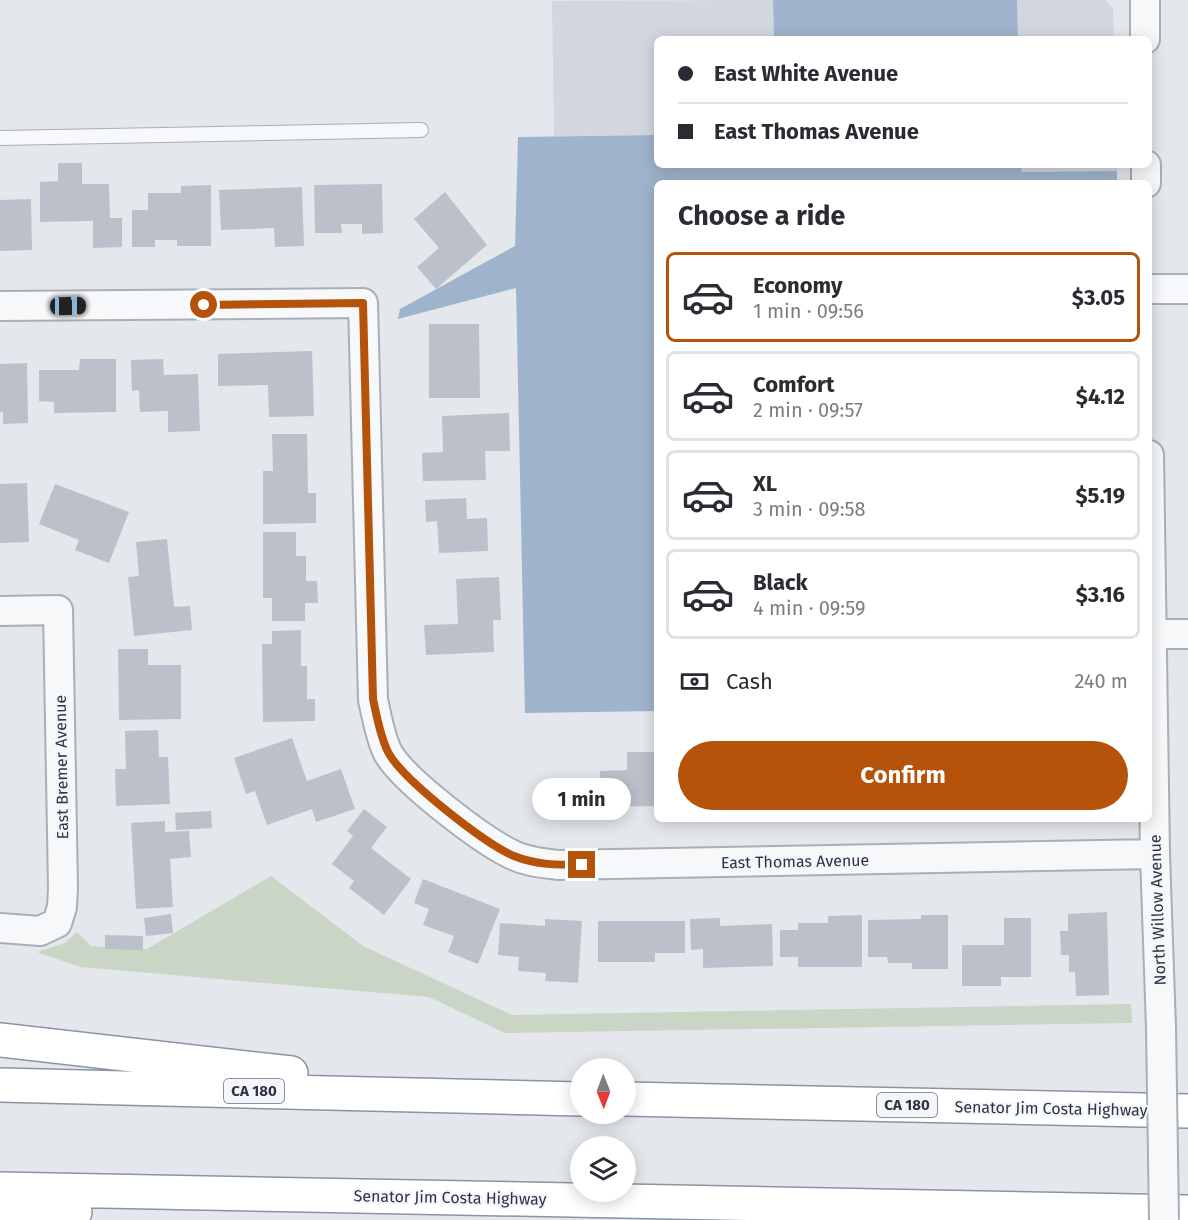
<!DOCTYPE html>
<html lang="en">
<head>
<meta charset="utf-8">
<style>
	:root { --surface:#fff; --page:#f7f7f7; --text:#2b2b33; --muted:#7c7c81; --line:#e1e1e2; --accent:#b45309 }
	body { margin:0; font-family:"Fira Sans",sans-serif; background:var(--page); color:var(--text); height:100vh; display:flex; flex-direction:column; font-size:22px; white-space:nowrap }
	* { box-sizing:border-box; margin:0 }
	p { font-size:20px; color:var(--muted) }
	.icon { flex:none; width:33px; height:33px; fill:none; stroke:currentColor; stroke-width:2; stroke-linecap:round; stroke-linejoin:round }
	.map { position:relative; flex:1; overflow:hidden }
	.details { position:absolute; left:654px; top:180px; width:498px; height:642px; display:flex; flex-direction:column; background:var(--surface); border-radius:9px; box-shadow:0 3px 15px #0003 }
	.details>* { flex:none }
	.guide { position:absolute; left:654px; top:36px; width:498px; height:132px; border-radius:9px; box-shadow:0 3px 15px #0003; display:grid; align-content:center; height:132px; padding:0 24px; background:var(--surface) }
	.needle { width:39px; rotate:179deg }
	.tools { position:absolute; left:570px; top:1058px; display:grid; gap:12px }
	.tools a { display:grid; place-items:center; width:66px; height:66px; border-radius:50%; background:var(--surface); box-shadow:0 3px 15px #0003; font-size:30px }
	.end { position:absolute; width:27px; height:27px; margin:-14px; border:8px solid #b45309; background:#fff; box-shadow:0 0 0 3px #fff }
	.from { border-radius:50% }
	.bubble { position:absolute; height:42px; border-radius:21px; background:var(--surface); box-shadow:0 3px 15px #0003; font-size:20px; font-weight:700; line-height:42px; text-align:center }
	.car { position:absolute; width:18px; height:36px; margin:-18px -9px; border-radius:8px; box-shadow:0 0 4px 2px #0007; background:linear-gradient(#222 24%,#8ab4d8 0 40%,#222 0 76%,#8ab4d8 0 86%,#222 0) }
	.guide b { display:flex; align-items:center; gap:21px; height:57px; font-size:22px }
	.guide b+b { border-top:2px solid var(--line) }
	.guide i { width:15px; height:15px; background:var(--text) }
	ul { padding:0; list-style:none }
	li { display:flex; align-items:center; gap:18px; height:90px; margin:0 12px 9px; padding:0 12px; border:3px solid var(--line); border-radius:9px }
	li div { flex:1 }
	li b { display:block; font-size:22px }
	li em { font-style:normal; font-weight:700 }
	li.current { border-color:var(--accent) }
	li>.icon { width:54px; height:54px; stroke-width:1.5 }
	h2 { padding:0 24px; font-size:27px; line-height:72px }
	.pay { display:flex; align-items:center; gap:15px; height:66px; padding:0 24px; font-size:22px }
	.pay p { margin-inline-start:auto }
	.cta { display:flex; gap:12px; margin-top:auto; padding:12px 24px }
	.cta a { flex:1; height:69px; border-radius:36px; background:var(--accent); color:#fff; font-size:24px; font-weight:700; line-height:69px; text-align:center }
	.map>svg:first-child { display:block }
</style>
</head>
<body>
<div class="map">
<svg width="1188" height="1220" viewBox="0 0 1188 1220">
	<rect width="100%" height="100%" fill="#e4e7ec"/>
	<!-- built -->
	<path fill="#d2d6de" d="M773,0L774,39H657V135L554,136L552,1Z
		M1017,0H1106L1113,8L1114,39H1018Z
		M1021,165H1117V171L1021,172Z"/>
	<!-- green -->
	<path fill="#c9d6c5" d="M271,876L363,946L512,1015L1131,1004L1132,1023L505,1033L429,997L80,967L37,952L65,943L77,932L91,946L147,949Z"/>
	<!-- water -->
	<path fill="#9fb4cc" d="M773,0H1017L1018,39H774Z
		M657,135V165H1021L1022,172L1117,171V183H657V711L525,713L516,288L398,319L400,309L515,246L518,137Z"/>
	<!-- building -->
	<path fill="#bbc0ca" d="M58,163H82V184H109L110,218H122V247L93,248V221L40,222V182L58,181Z
		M382,184L383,233L362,234V224H341L342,233H315L314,185Z
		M211,185V246H177V240H155V247H132V210H148V193H181V186Z
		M302,187L304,246L275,247L274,228L221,230L219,190Z
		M445,192L487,245L436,289L417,267L439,248L414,219Z
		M31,199L32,250L0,251V200Z
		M429,324H479L480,398H429Z
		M312,351L314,416L269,417L268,385L218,386V354Z
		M80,359H116V412L54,413V402L39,401V370H79Z
		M163,359L164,375L198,374L200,431L168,432V411L140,412L139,390L132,391L131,360Z
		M27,363L28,423L3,424V412H0V364Z
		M509,413L510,451H485L486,480L423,481L422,453L443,452L442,416Z
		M272,434H307L308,493H316V523L263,524V471H273Z
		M27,483L29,542L0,543V484Z
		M55,484L129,512L109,563L75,550L79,540L39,524Z
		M466,498L467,519L487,518L488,551L439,553L437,521L426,522L425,500Z
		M263,532H296V556H306V581H317L318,603H305V621H272V598H263Z
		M167,539L174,607L190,606L192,630L134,636L128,577L139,576L136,542Z
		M499,577L501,620H493L494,652L426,655L424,625L458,624L456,579Z
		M301,630V666H307V699H315V721L263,722L262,644H272V631Z
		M118,649H148V665H181V719L119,720Z
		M158,730L159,757H168L170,804L116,806L115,769H126L125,731Z
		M292,738L307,781L341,769L355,809L316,822L312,809L267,825L255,791L246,794L234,758Z
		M627,752H657V806L601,807L600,771L627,770Z
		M364,809L387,827L371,848L411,879L384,915L349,888L354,881L332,864L353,836L347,831Z
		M211,811L212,828L176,830L175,813Z
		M165,821V832L189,831L191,857L170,859L173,907L136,909L131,823Z
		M423,879L500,909L478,964L448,952L454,936L423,925L429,909L414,903Z
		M1107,912L1109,995L1076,996L1075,972H1069V955H1061L1060,931H1068V914Z
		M171,914L173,933L146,936L144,918Z
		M862,915V967H798V957H780V930H798V923H828V916Z
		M921,915H948V969H912V963H888L887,957H868V920L921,919Z
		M720,918V926L772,924L773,966L703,968V949L691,950L690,919Z
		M1004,918H1031V977H1001V986H962V945H1004Z
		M545,919L582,921L578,983L545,981L546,973L518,971L519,957L498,955L500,923L545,926Z
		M598,921H685V953H655V962H598Z
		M105,935L143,936V950L105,949Z"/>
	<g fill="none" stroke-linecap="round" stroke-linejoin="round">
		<defs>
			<path id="lane" d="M0,138L421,130"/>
			<path id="street" d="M1145,0V39
				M1146,165V183
				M1149,289H1188
				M0,306L363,303L373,700C377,717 380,737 388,753C404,781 483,841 513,855C527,862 543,863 558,865L1155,854
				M1149,455L1155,854L1161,1028
				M0,611L58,610L63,888L62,907L57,923L40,931L0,928
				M1152,634H1188"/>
			<path id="highway" d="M0,1040L291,1073
				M0,1085L580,1099
				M626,1099L1188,1111
				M0,1189L1188,1212
				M0,1214L75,1212"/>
		</defs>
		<!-- lane casing -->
		<use href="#lane" stroke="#a9aeb7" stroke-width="16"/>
		<!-- street casing -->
		<use href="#street" stroke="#a9aeb7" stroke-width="32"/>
		<!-- highway casing -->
		<use href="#highway" stroke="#8b94a3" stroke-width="36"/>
		<!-- lane -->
		<use href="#lane" stroke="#f7f8fa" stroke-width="14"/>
		<!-- street -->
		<use href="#street" stroke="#f7f8fa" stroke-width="28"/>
		<!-- highway -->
		<use href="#highway" stroke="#fff" stroke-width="33"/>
		<defs>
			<path id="street-bridge" d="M1161,1028L1164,1220"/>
		</defs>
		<!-- street-bridge casing -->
		<use href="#street-bridge" stroke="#a9aeb7" stroke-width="32" stroke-linecap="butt"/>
		<!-- street-bridge -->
		<use href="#street-bridge" stroke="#f7f8fa" stroke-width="28"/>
	</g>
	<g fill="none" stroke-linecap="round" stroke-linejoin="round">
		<!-- route -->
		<path stroke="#b45309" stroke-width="8" d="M204,305L363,303L373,699C377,717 380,736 388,752C402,779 485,844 514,856C536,865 559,865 582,865"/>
	</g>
	<g text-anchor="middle" stroke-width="4.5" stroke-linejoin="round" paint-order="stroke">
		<!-- shield labels -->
		<g fill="#f4f6f9" stroke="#676e7b" stroke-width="1.5">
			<rect x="224" y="1079" width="60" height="24" rx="4.5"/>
			<rect x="877" y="1093" width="60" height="24" rx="4.5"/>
		</g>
		<g font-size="15" font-weight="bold" fill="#2b3445">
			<text x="254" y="1096">CA 180</text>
			<text x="907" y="1110">CA 180</text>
		</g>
		<!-- street labels -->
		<g font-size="16" fill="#2b3445" stroke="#f4f6f9">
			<text transform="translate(61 767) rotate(-91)" y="6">East Bremer Avenue</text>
			<text transform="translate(795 861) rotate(-1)" y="6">East Thomas Avenue</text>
			<text transform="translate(1157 910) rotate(-92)" y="6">North Willow Avenue</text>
			<text transform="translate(1051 1108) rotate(1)" y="6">Senator Jim Costa Highway</text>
			<text transform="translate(450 1197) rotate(1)" y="6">Senator Jim Costa Highway</text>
		</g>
	</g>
</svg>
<div class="tools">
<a><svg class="needle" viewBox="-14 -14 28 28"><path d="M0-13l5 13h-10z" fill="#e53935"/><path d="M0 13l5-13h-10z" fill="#7c7c81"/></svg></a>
<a><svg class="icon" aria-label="layers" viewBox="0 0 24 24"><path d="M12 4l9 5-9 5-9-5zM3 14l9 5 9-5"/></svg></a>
</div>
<i class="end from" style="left:204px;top:305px"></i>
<i class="end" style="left:582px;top:865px"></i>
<div class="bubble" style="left:532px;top:778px;width:99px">1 min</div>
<i class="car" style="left:68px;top:306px;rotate:89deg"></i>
<div class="guide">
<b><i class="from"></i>East White Avenue</b>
<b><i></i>East Thomas Avenue</b>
</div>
<section class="details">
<h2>Choose a ride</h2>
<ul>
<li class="current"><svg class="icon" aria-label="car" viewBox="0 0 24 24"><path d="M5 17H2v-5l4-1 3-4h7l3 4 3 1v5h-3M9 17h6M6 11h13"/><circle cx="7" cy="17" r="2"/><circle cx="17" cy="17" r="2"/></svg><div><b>Economy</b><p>1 min · 09:56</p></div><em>$3.05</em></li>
<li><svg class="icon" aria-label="car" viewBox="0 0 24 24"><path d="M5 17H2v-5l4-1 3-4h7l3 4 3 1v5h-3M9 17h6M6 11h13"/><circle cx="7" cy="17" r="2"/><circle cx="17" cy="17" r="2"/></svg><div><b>Comfort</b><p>2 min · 09:57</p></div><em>$4.12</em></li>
<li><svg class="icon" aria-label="car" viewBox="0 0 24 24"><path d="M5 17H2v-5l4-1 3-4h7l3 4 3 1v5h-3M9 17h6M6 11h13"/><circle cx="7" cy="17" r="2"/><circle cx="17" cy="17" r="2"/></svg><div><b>XL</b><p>3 min · 09:58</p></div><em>$5.19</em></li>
<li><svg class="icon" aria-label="car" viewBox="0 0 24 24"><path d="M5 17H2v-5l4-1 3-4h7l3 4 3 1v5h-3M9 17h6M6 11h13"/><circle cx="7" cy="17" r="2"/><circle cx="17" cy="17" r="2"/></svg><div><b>Black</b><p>4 min · 09:59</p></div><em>$3.16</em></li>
</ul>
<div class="pay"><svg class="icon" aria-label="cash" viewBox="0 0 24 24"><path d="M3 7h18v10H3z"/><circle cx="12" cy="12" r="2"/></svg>Cash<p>240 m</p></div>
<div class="cta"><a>Confirm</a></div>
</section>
</div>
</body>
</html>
